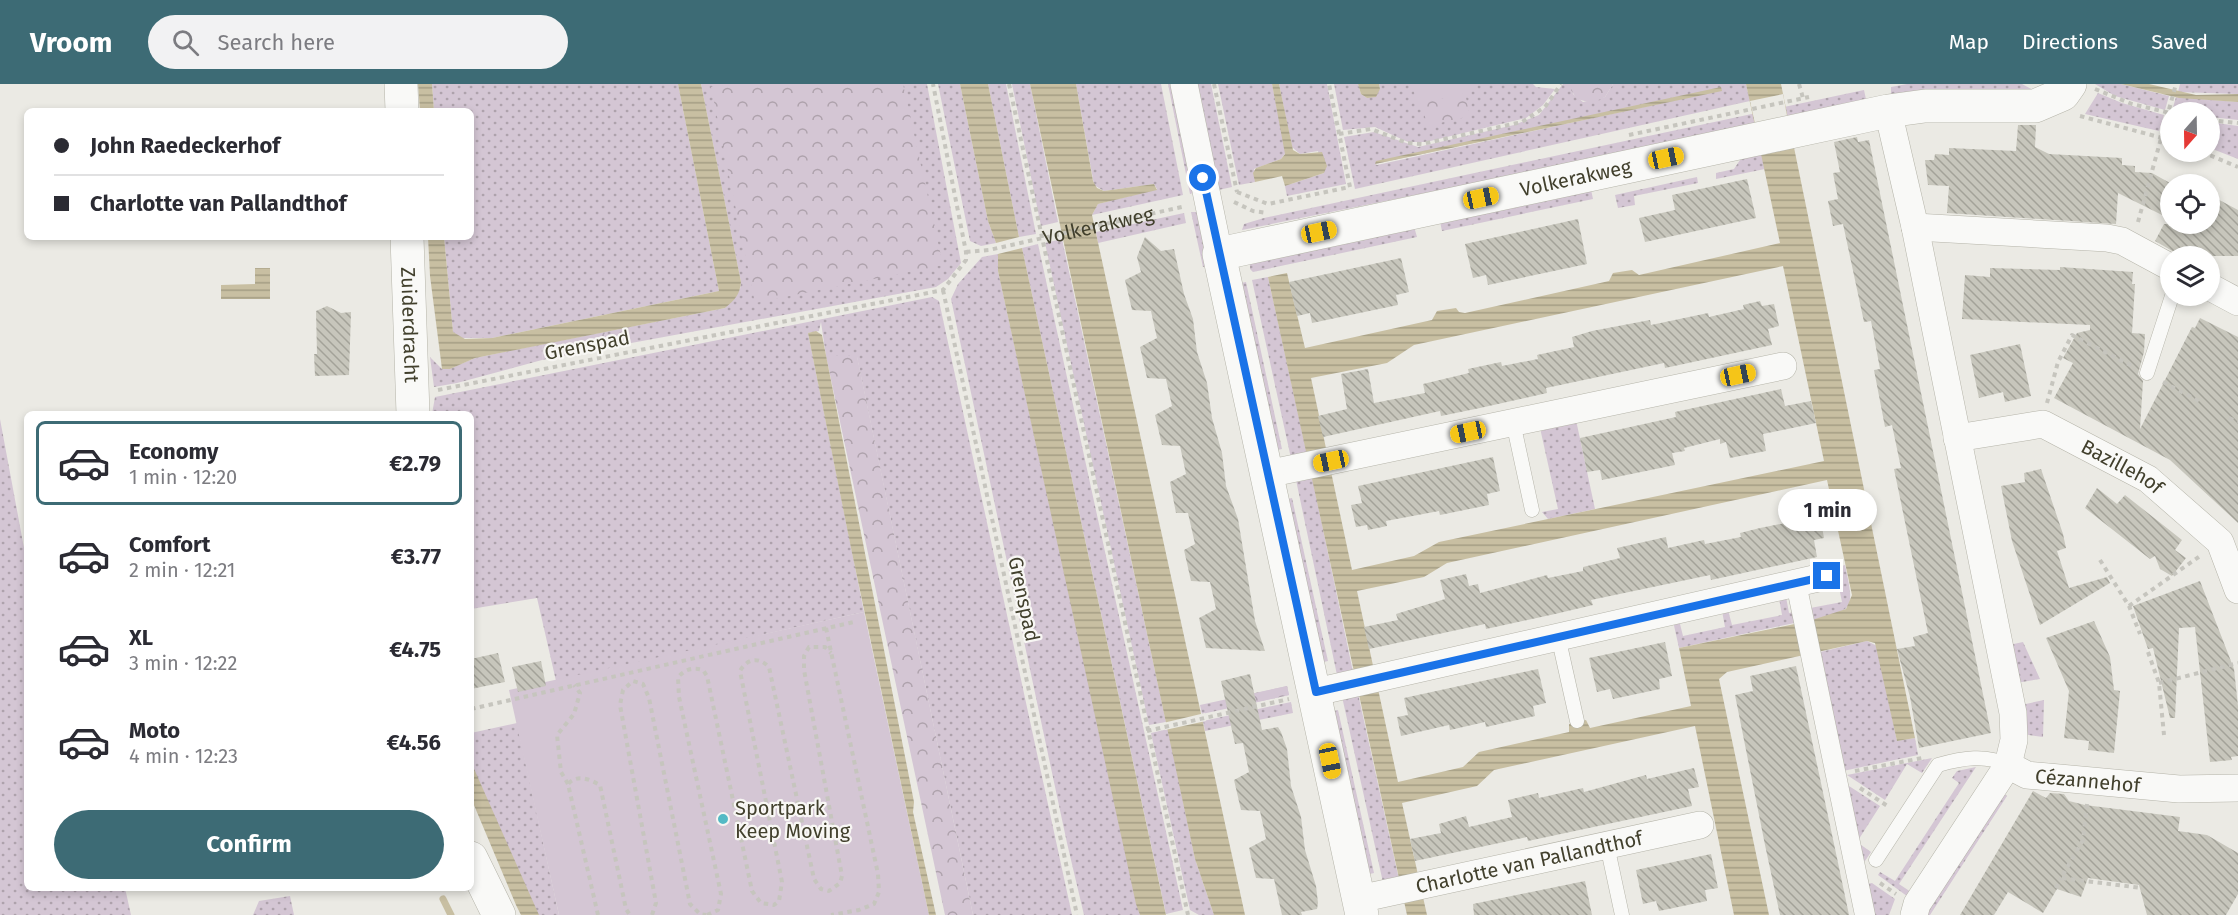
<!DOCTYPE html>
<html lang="en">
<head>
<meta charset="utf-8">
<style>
	:root { --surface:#fff; --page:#f2f2f3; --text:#2b2b33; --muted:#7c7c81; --line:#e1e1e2; --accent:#3d6b75 }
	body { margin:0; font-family:"Fira Sans",sans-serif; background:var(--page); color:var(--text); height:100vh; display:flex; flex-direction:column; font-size:22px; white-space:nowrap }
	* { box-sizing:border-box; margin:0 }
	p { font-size:20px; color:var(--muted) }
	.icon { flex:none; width:33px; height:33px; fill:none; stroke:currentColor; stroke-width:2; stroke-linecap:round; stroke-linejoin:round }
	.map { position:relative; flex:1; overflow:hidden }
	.drawer { position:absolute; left:24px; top:327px; width:450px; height:480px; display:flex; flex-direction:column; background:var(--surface); border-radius:9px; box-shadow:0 3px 9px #0003 }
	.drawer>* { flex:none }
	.hud { position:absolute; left:24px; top:24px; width:450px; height:132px; border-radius:9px; box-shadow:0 3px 9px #0003; display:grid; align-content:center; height:132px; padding:0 30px; background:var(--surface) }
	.needle { width:39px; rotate:200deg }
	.tools { position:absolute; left:2160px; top:18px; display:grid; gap:12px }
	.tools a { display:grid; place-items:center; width:60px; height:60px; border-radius:50%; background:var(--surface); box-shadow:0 3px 9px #0003; font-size:30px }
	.end { position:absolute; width:27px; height:27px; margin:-14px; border:8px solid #1a73e8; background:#fff; box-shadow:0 0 0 3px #fff }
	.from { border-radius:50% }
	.bubble { position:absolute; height:42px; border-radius:21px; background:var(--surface); box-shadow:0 3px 9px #0003; font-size:20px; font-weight:700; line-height:42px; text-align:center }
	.car { position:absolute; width:18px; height:36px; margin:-18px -9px; border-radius:8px; box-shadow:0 0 4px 2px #0007; background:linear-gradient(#f5c518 24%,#345 0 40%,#f5c518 0 76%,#345 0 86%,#f5c518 0) }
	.hud b { display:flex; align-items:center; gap:21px; height:57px; font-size:22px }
	.hud b+b { border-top:2px solid var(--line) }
	.hud i { width:15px; height:15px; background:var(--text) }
	ul { padding:10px 0 0; list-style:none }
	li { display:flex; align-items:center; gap:18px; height:84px; margin:0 12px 9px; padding:0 18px; border:3px solid transparent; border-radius:9px }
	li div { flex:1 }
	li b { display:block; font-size:22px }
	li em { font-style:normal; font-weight:700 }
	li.active { border-color:var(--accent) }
	li>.icon { width:54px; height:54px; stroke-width:1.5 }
	.button { display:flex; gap:12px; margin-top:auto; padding:12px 30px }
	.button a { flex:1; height:69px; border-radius:36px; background:var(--accent); color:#fff; font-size:24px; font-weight:700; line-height:69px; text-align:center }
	header { display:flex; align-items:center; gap:36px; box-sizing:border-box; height:84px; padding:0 30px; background:var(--accent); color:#fff }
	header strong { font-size:28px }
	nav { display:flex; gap:33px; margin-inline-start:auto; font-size:21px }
	.search { width:420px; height:54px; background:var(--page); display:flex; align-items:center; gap:15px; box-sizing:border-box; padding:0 21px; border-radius:33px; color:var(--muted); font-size:22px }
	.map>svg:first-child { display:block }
</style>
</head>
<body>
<header>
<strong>Vroom</strong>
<div class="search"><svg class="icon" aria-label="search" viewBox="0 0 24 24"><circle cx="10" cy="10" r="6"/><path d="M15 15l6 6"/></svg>Search here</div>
<nav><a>Map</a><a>Directions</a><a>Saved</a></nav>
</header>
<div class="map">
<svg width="2238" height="831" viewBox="0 0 2238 831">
	<defs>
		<pattern id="grass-dots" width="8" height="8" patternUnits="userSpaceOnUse" patternTransform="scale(1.5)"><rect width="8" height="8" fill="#d4c6d4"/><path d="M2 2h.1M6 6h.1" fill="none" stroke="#aea2ac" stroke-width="1.8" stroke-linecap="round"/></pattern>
		<pattern id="forest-crowns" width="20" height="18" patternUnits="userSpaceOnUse" patternTransform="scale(1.5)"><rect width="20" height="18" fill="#d4c6d4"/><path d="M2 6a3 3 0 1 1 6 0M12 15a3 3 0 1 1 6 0" fill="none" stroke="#aea2ac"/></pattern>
		<pattern id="water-rules" width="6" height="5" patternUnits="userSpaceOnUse" patternTransform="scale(1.5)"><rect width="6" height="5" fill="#c8bfa2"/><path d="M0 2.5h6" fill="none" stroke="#a49d84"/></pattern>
		<pattern id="building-back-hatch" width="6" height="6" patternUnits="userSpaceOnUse" patternTransform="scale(1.5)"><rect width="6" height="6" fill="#c7c6bc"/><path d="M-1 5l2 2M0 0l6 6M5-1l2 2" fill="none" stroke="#a3a299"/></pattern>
	</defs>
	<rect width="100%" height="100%" fill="#ebeae4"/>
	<!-- grass -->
	<path fill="url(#grass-dots)" fill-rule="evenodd" d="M432,0H678L719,207L492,254H459L453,248L444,153H471V27H434Z
		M701,0H927L961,179L948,195L936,203L615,262L604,248L725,224L740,205L741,198Z
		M938,0H960L988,137L996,159L981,162L970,157Z
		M988,0H1006L1036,150L1019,153Z
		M1012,0H1030L1058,138L1041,142Z
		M1076,0H1161L1183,111L1092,131L1098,120L1157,105L1154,100L1104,107L1094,101Z
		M1168,0H1176L1195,108L1190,110Z
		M1193,0H1211L1232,103L1214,107Z
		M1218,0H1272L1286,68L1281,75L1254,85L1255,98L1239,101Z
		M1279,0H1327L1346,100L1287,112L1285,102L1324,89L1318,67L1300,70L1292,63Z
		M1334,0H1358L1361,10L1367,14L1380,5L1379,0H1533L1536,3L1555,5L1543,21L1526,34L1426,58H1408L1375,43L1343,46Z
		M1563,0H1571L1573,10L1583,18L1605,13L1613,0H1746L1750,17L1355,105L1344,53L1374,48L1418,63L1514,41L1539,31ZM1722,6L1377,81L1375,80Z
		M1907,0H2022L2035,7L1891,14V3Z
		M2095,0H2121L2169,12L2165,26L2115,12Z
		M2180,0H2238V10L2178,8Z
		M1864,6L1867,20L1242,146L1244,140L1264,134Z
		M2098,9L2122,19L2164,31L2159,47L2085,30Z
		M2176,13L2238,18V36L2210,33V28L2172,27Z
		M2210,38L2238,42V75L2210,64Z
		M1762,71L1765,85L1716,95V89L1734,85L1742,73Z
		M1697,93L1698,99L1634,112L1635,121L1618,124L1615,111Z
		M1590,101L1593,115L1442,147L1439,133Z
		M1191,128H1197L1211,181L1203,183Z
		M1184,129L1186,139L1098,159L1096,148Z
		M1413,139L1417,153L1253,188L1250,185V180Z
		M1062,155L1166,638L1149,641L1045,159Z
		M1038,160L1183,826L1166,830L1022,164Z
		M998,170V187L1140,831H1084L1067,759L951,215L958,200L982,173Z
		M1268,193L1308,375L1292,379L1252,196Z
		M1246,198L1282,365L1273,367L1236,200Z
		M932,213L939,217L1072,831H973L857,273L826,272L821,238L819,247L808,249L864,528L556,597L537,514L471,525V330H432L435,313Z
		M543,260L542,276L457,299L434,303L430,273L442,285H449L475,274Z
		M0,335L27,480V804H125L131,831H0Z
		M1576,336L1595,425L1548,435L1542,428L1558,425L1540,344Z
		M1312,393L1353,588L1337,591L1296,396Z
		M1292,414L1328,577L1319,579L1283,416Z
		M1845,481C1855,527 1854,526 1809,537L1805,525L1842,518L1835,484Z
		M1786,513L1789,529L1798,527L1799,538L1679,564L1673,537L1679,536L1683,552L1725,543L1722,527L1728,526L1732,541L1782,531L1779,514Z
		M1867,557L1877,562L1897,657L1915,654L1918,671L1843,687L1816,569Z
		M2023,558L2040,595L2016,599L2009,561Z
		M1287,602L1289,611L1202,630L1200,621Z
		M1357,605L1400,800L1384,803L1341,608Z
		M2044,616L2043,653L2022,650L2021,621Z
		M1291,618L1293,629L1205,647L1203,637Z
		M1338,626L1374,789L1365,791L1329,628Z
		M517,639L559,831H532L471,700V649Z
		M1168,645L1195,775L1214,831H1199L1190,826L1151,649Z
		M1932,674L1922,689L1907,680L1885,716L1847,691Z
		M1976,683L1899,800L1914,810L1911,815L1878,791L1880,788L1895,797L1959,699L1952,694L1957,687Z
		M1849,702L1880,722L1857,758L1871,768L1865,777L1858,773L1844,703Z
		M2001,708L2007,712L1930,831H1924Z
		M1872,799L1895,815L1889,831H1868L1861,801Z
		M290,812L294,831H253L259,817Z"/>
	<!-- forest -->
	<path fill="url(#forest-crowns)" d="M730,0H903L943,181L755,219L711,3Z
		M1571,0H1613L1605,13L1592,19L1577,15L1571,6Z
		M1465,9L1470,32L1427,42L1422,19Z
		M604,248L615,262L542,276L543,260Z
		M826,272H857L973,831H945Z
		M1287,602L1289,611L1245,621L1243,612Z"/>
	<!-- pitch -->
	<path fill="#d4c6d4" d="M1412,0H1469L1471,8L1417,20Z
		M864,528L929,831H559L509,606Z"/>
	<!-- water -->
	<path fill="url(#water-rules)" fill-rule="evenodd" d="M418,0H432L434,27H420Z
		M678,0H701L741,198C740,210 735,216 725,224L475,274L450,285H442L430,192L428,153H444L453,248L465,255L492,254L719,207Z
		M960,0H988L1019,153L996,159L988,137Z
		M1030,0H1076L1093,97L1097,104L1104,107L1154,100L1157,106L1098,120L1092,131L1245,831H1214L1195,775Z
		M1272,0H1279L1293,66L1300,70L1322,68L1327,82L1324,89L1285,102L1282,92L1255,98L1253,89L1256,84L1281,75L1285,70Z
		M1358,0H1379L1380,5L1376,13L1367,14L1361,10Z
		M1746,0H1781L1915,654L1897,657L1875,559L1867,557L1727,588L1719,595L1769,831H1734L1695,642L1494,686L1477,702L1402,719L1427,831H1407L1268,193L1287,189L1305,264L1432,236L1437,227L1456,224L1459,228L1465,229L1609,197L1613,189L1632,186L1639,191L1780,159ZM1783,182L1824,377L1439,458L1414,472L1352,486L1311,294L1387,279L1414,261ZM1827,396L1852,511L1846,525L1809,537L1679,564L1691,622L1590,644L1586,636L1569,640V648L1479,668L1463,683L1398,698L1357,507L1424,493L1447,479Z
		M2121,0H2149L2196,11L2238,10V18L2179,14Z
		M1721,3L1722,7L1375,80L1376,77Z
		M1022,164L1166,831H1140L1136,820L998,187V170Z
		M255,184H270V215H221V201L255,200Z
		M816,247L822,251L914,718L913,728L936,831H929L852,469L808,249Z
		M471,678L539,831H521L516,821L471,714Z"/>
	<!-- pier -->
	<path fill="#ebeae4" d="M1783,10L1793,64L1762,71L1750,17Z
		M1205,629L1206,637L1165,646L1163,639Z"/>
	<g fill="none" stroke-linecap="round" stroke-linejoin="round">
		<!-- stream -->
		<path stroke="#c8bfa2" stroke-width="7" d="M443,815L451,831"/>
	</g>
	<!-- building -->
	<path fill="url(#building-back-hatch)" d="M2018,41H2036L2035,63L2049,70L2122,74V81L2135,82V88L2152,89L2170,99V135L2118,109L2116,140L1947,129L1949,102L1928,101L1925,76H1934L1935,70L1949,71V64L2016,67Z
		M1857,53L1858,58L1869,56L1991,649L1919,664L1910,613L1897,565L1915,562L1913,553L1928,549L1894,385L1901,384L1892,341L1885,343L1874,286L1880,285L1871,237L1864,238L1843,140L1833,142L1828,117L1838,115L1833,89L1840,88L1834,58Z
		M1747,95L1756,134L1645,158L1639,134L1675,126L1672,111Z
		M2210,111L2238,126V172H2181L2155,157L2164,140H2210Z
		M1578,135L1587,180L1488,201L1486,191L1473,194L1465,160Z
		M1145,153L1161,167L1174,165L1184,210L1193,235L1197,268L1207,299L1212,334L1222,369L1226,402L1238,435L1255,537L1265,567L1206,564L1199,534L1216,525L1210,498L1191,497L1184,466L1195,460L1188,429H1176L1170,398L1186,390L1180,362L1162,361L1155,331L1172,322L1166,295L1147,294L1140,263L1157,254L1154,241L1151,227L1132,226L1125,196L1141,188L1137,173Z
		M1401,174L1409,208L1396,211L1398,221L1312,239L1310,229L1297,232L1289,198Z
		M2060,183L2133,188L2132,200H2135L2132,249L2145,250L2144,268L2138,290L2143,297L2140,345L2192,243L2195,244L2200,234L2238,253V439L2170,376L2054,314L2073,279L2063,274L2077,249L2090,246V241L1962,235L1965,191L1990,193V184L2060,186Z
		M1760,217L1762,222L1774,220L1779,242L1768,245L1772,261L1665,284L1664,279L1546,304L1547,309L1480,324L1441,332L1440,327L1323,353L1318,332L1347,325L1341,290L1368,285L1374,319L1425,309L1423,300L1469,289L1468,285L1501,278L1502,282L1538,275L1537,271L1574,263L1572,253L1592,247L1650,236L1651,241L1708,229L1709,233L1744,225L1743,221Z
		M327,222L341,229L351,228L349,291L315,292L314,270H317L316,227Z
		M2020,260L2031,312L2005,318L2003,308L1979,314L1970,271Z
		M1781,305L1785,322L1811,317L1816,339L1763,350L1766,367L1730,374L1726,358L1720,360V355L1684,364L1685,367L1672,369L1675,381L1602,396L1600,386L1587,388L1580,354L1676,333L1675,328Z
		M1493,373L1500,407L1487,410L1489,421L1440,431L1439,427L1386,437L1387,442L1368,446L1367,441L1356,443L1351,421L1362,419L1358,402Z
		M2041,385L2063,450L2066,464L2057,467L2069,504L2107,493L2110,499L2040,541L2012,457L2001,402L2025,398L2024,389Z
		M2097,404L2117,420L2125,411L2182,456L2175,466L2186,474L2172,492L2160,485L2155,472L2150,475L2085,424Z
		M1820,432L1824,454L1814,456L1817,473L1711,496L1710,491L1591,516L1593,521L1555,530L1486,545L1485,540L1369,565L1364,543L1398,536L1396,530L1445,515L1440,496L1466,490L1469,502L1478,500L1480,509L1547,491L1548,494L1583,487V483L1620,474L1617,464L1666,453L1668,464L1704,456L1705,460L1741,453L1740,449L1760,444Z
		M2200,497L2234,585L2238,622V672L2231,673L2232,676L2210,678L2195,543L2179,544L2175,634H2170L2153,564L2148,565L2133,522Z
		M2094,537L2110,573L2114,606L2120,607L2114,669L2088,666L2089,657L2064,654L2069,607L2046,554Z
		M1665,558L1672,592L1659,595L1660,605L1613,615L1610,605L1597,608L1589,574Z
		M498,569L505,598L471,605V575Z
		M541,577L546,602L518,608L512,583Z
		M1796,582L1837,774L1849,831H1780L1765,761L1735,611L1753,607L1750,592Z
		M1538,585L1546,619L1533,622L1535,632L1486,643L1485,638L1450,646L1449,641L1401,652L1397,633L1408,631L1404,614Z
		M1250,590L1262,646L1278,643L1281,648L1287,665L1291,702L1301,733L1305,766L1316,802L1318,819L1317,825L1301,828L1302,831H1282L1274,795L1256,794L1249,764L1266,755L1260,727L1241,726L1234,696L1249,688L1243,659L1235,660L1221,597Z
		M1694,684L1699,703L1688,705L1692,722L1528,757L1527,753L1415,777L1410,755L1441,749L1439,740L1466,732L1469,743L1512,733L1508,716L1538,709L1539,714L1583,704L1584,708L1646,691L1647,695Z
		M2033,707L2046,714L2050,709L2064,710L2069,717L2085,721L2180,733L2178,747L2207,751L2238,769V810L2226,831H2147L2139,801L2088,794L2081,813L2057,805L2043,829L2008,808L1994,831H1960Z
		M1711,770L1718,804L1705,806L1707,817L1659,827L1656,817L1643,820L1636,786Z
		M1585,797L1592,831H1474L1473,820Z"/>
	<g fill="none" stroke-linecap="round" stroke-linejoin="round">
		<defs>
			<path id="service" d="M2147,289L2172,212
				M1513,338L1532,426
				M1558,552L1577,637
				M1607,761L1622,831
				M1876,776L1938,681C1962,674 1986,670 2008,681"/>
			<path id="pedestrian" d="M1796,499L1865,831"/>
			<g id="minor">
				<path d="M1184,0L1219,170"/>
				<path d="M1888,27L1915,143L2013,629L2014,656L2008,681"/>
				<path d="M1915,143L2107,154L2122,157L2170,183"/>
				<path d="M2210,203L2238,218"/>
				<path id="s2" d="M1957,354L2043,340L2148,395L2220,458L2238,506"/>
				<path d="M1267,390L1783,282"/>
				<path d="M1316,608L1827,492"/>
				<path id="s3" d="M1359,815L1700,741"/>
				<path id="s4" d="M1914,831L1917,820L2008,681L2027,691L2179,705L2238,704"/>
			</g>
			<g id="tertiary">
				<path d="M401,0L402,27"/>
				<path id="s5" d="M407,153L413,330"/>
				<path d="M471,774L499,831"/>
				<path id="s6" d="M1362,831L1219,170L1888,27L1925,22H2035L2063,10L2070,0"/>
			</g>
		</defs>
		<!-- service casing -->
		<use href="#service" stroke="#b5b4a9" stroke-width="15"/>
		<!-- pedestrian casing -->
		<use href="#pedestrian" stroke="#b5b4a9" stroke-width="21"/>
		<!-- minor casing -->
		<use href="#minor" stroke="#b5b4a9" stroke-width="28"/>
		<!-- tertiary casing -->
		<use href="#tertiary" stroke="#b5b4a9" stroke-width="34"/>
		<!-- path -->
		<g stroke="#c6c5be" stroke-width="4" stroke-dasharray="4.5 4.5" stroke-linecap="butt">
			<path d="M1009,0L1188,831"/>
			<path d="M1214,0L1237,108"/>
			<path d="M1799,0L1803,14"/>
			<path d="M2095,5L2132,20L2170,29"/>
			<path d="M2080,32L2170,56"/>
			<path d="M2210,36L2238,39"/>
			<path d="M1339,50L1371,45L1407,59L1422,60L1522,38L1545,23L1561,0"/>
			<path d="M1629,51L1809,13"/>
			<path d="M2202,68L2238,83"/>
			<path d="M1237,108L1268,120L1350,103L1329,0"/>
			<path d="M1234,118L1253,127L1267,129"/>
			<path d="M2138,138L2176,0"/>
			<path id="s1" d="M966,168L989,166L1186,122"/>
			<path d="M943,206L1077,831"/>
			<path d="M2163,298L2199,317"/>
			<path d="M438,306L943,206L966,176V168L933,0"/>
			<path d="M2047,319L2058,278L2072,251L2132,282"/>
			<path d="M2229,334L2238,338"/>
			<path d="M2100,476L2129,522L2140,550"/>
			<path d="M2129,522L2200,472"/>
			<path d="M826,544L878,790L879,808L874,820L859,826L831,831"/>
			<path d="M2148,568L2159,599L2164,651"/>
			<path d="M2159,599L2238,579"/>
			<path d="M471,625L854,538"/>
			<path d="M1147,647L1289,615"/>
			<path d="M1855,687L1922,674"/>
			<path d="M568,700L561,688L557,651L574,630L580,609L574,601"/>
			<path d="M1860,704L1889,723"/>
			<path d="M2087,720L2083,756L2061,794L2142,804"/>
			<path d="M1880,799L1896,810"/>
			<path d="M2056,804L2061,794"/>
			<path d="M598,831L568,700C577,690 589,695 600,701L626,825L630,831"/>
			<path d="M652,831L656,819L620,621L623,606L633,597L643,600L649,614L690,820L700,830L706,831"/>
			<path d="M707,831L718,826L721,810L679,613L678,593C686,585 692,583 703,586L707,592L752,807L761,819L774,821L779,817L782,798L740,587C747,575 758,572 769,583L814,795L821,805L829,807L840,799L842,792L804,586V572L809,563H825L831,569"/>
		</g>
		<!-- service -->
		<use href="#service" stroke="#f9f9f7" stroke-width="14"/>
		<!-- pedestrian -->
		<use href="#pedestrian" stroke="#f9f9f7" stroke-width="20"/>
		<!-- minor -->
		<use href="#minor" stroke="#f9f9f7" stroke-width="27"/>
		<!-- tertiary -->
		<use href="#tertiary" stroke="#f9f9f7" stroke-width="33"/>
	</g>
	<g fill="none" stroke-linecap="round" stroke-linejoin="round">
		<!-- route -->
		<path stroke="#1a73e8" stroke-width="8" d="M1203,94L1316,608L1827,492"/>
	</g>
	<!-- markers -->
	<circle fill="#54bac5" stroke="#f8f7f4" stroke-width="2" cx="723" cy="735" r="6"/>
	<g text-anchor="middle" stroke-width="4.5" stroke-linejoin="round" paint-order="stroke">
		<!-- street labels -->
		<g font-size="20" fill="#42402d" stroke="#f8f7f4">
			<text dy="7" stroke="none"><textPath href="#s6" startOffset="1041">Volkerakweg</textPath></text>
			<text dy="7" stroke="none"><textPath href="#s1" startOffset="135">Volkerakweg</textPath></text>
			<text dy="7" stroke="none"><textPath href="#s5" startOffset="88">Zuiderdracht</textPath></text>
			<text transform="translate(587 261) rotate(-11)" y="7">Grenspad</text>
			<text dy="7" stroke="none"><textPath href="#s2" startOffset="177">Bazillehof</textPath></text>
			<text transform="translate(1024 515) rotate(78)" y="7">Grenspad</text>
			<text dy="7" stroke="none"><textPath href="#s4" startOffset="260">Cézannehof</textPath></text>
			<text dy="7" stroke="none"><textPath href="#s3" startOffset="174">Charlotte van Pallandthof</textPath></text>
		</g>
		<!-- poi labels -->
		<g font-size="20" fill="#42402d" stroke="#f8f7f4" text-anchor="start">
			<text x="735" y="731">Sportpark<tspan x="735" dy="23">Keep Moving</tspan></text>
		</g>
	</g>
</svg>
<div class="tools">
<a><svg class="needle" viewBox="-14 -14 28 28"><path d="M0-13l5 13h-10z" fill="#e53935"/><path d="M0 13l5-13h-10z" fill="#7c7c81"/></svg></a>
<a><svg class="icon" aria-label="locate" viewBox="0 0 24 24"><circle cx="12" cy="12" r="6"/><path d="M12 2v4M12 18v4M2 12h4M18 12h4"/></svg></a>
<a><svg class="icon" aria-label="layers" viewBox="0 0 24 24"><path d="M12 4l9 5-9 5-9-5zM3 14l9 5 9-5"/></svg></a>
</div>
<i class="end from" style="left:1203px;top:94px"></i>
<i class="end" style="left:1827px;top:492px"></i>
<div class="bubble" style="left:1778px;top:405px;width:99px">1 min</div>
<i class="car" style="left:1666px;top:74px;rotate:78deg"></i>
<i class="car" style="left:1481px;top:114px;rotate:78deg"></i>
<i class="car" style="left:1319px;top:148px;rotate:78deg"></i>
<i class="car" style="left:1738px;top:291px;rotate:78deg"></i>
<i class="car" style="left:1468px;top:348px;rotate:258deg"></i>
<i class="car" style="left:1331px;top:377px;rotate:258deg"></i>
<i class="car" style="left:1330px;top:677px;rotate:168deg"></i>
<div class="hud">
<b><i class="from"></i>John Raedeckerhof</b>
<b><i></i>Charlotte van Pallandthof</b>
</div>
<section class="drawer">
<ul>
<li class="active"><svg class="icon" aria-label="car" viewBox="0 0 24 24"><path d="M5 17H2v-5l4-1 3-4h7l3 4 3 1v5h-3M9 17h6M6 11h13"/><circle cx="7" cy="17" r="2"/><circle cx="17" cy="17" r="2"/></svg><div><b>Economy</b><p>1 min · 12:20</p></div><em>€2.79</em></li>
<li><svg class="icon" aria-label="car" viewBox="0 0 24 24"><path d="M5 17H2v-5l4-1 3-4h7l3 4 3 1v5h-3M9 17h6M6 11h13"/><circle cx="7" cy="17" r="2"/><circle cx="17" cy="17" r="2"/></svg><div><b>Comfort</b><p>2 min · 12:21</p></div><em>€3.77</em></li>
<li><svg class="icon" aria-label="car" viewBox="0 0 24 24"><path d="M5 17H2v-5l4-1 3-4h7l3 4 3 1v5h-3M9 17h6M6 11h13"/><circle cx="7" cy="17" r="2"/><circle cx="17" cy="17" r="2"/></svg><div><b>XL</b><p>3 min · 12:22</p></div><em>€4.75</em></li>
<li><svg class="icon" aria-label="car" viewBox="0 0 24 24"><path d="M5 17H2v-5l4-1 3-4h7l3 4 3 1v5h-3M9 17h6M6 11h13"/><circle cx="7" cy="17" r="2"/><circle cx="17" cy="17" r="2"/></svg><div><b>Moto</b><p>4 min · 12:23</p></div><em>€4.56</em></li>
</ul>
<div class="button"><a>Confirm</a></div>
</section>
</div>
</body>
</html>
